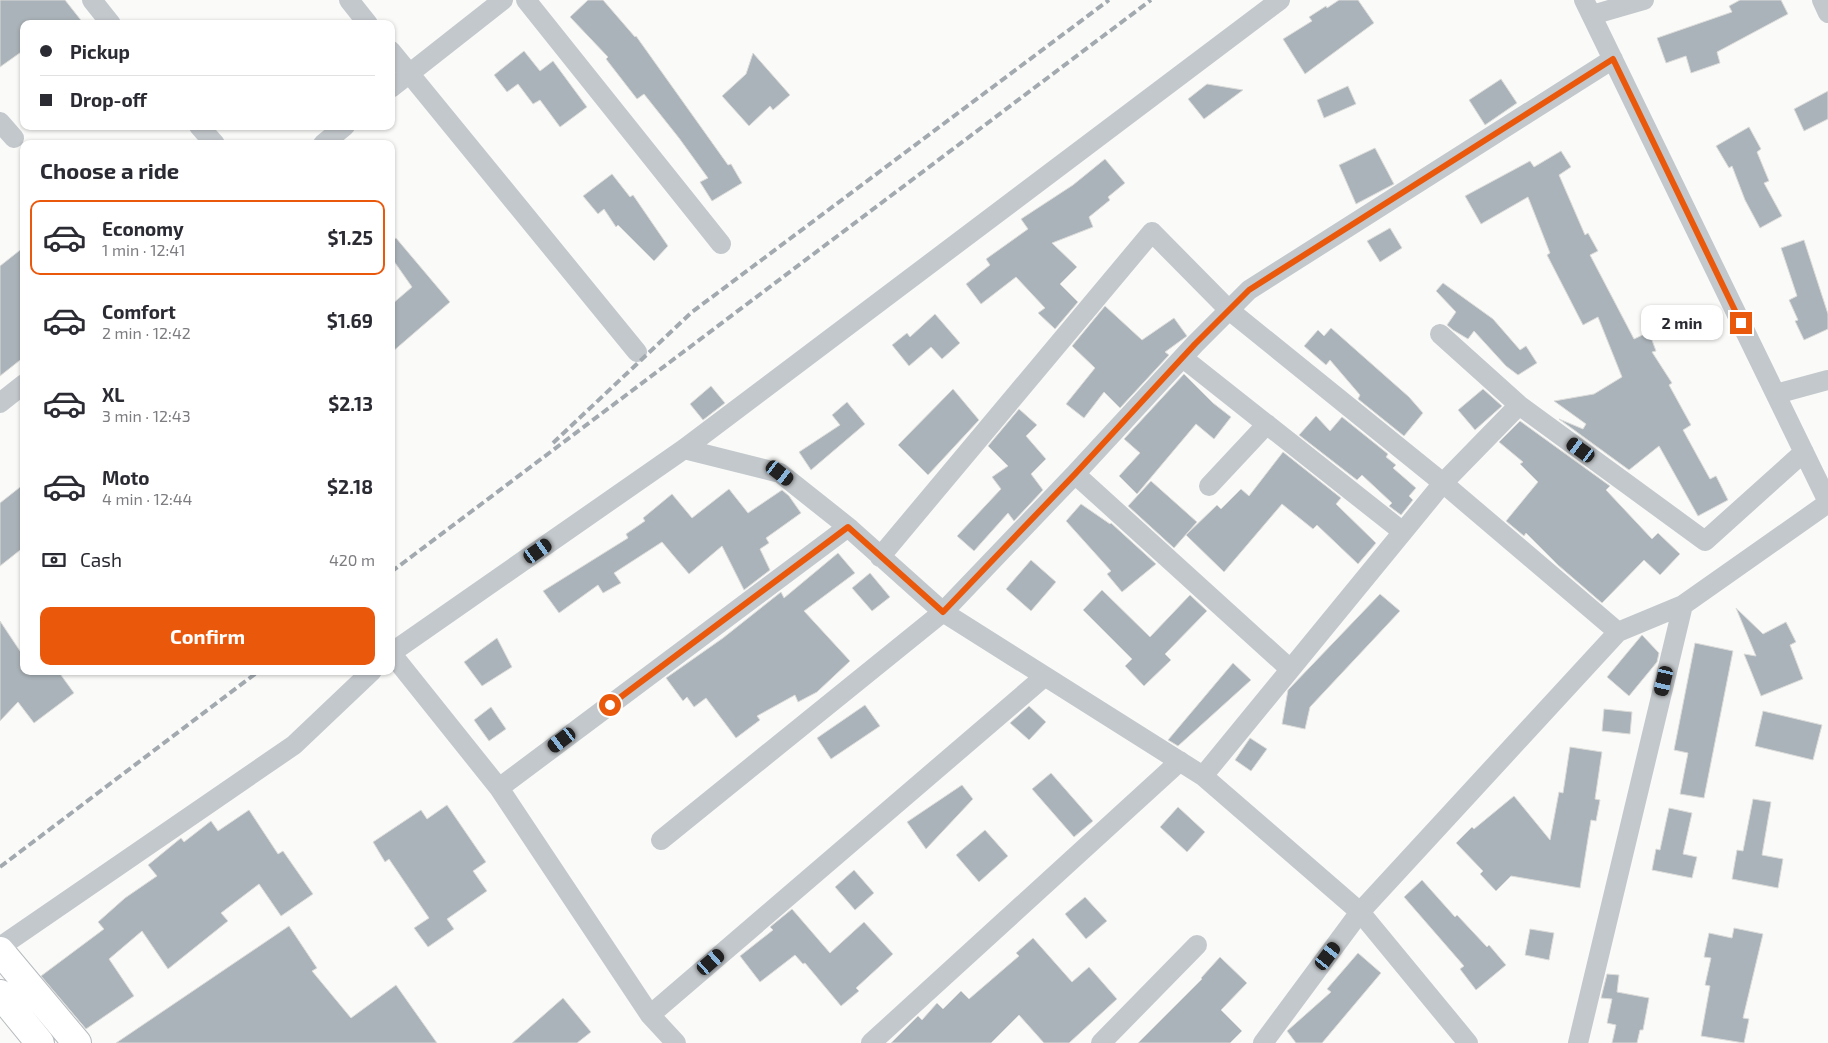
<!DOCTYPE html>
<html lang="en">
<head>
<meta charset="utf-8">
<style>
	:root { --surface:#fff; --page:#f2f2f3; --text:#2b2b33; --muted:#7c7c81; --line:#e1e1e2; --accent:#ea580c }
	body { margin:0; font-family:"Exo 2",sans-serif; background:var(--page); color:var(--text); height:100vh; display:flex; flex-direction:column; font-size:19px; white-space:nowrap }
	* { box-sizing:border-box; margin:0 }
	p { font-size:16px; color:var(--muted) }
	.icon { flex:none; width:28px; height:28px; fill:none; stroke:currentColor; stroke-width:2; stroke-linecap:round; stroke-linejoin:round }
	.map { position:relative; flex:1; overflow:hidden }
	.details { position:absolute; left:20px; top:140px; width:375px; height:535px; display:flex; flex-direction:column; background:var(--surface); border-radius:10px; box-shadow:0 1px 4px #0004 }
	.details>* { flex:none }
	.top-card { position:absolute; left:20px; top:20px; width:375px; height:110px; border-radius:10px; box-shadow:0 1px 4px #0004; display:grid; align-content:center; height:110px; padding:0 20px; background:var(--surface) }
	.end { position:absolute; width:22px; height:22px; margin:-11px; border:6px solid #ea580c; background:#fff; box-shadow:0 0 0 2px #fff }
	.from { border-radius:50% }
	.bubble { position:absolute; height:35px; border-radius:10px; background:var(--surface); box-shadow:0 1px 4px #0004; font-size:16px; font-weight:700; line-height:35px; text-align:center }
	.car { position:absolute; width:15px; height:30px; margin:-15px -8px; border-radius:6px; box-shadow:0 0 4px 1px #0007; background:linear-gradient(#222 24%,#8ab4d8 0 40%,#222 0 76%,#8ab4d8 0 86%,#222 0) }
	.top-card b { display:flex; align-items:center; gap:18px; height:48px; font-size:19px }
	.top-card b+b { border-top:1px solid var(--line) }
	.top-card i { width:12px; height:12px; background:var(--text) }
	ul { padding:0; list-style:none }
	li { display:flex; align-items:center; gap:15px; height:75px; margin:0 10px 8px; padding:0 10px; border:2px solid transparent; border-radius:10px }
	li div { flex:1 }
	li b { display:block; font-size:19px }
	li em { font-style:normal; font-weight:700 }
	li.current { border-color:var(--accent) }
	li>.icon { width:45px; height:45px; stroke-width:1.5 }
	h2 { padding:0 20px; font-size:22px; line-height:60px }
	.pay { display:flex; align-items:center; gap:12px; height:55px; padding:0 20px; font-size:19px }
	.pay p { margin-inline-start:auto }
	.button { display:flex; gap:10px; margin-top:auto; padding:10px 20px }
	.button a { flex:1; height:58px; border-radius:10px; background:var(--accent); color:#fff; font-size:20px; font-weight:700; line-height:58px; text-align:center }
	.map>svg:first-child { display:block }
</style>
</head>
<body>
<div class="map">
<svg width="1828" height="1043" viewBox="0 0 1828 1043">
	<rect width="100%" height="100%" fill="#fafaf8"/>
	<!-- building -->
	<path fill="#aab3b9" stroke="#dcdcda" d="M0,0H65L84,24H24V50L0,67Z
		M588,0H603L635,37L636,36L728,165L731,164L742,183L712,201L700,182L708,178L679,138L644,94L637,99L606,59L608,57L570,17Z
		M1339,0H1358L1374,23L1305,74L1283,39L1312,21L1309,17L1326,6L1327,8Z
		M1740,0H1781L1788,14L1717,52L1720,63L1691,73L1686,56L1666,63L1657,38L1732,12L1729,6Z
		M524,51L540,71L553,61L587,107L560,127L540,100L533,104L518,84L507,92L494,75Z
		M753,53L790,95L773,110L770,106L749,126L722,96L746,74Z
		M1501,79L1517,103L1485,125L1469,100Z
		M1207,84L1243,90L1204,119L1188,99Z
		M1348,86L1356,104L1324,118L1317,100Z
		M1828,91V119L1804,131L1794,109Z
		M1749,127L1761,149L1757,152L1769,181L1764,183L1782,216L1760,228L1745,200L1732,166L1729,168L1716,146Z
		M1375,148L1394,184L1356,204L1339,165Z
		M1561,151L1571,167L1559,175L1585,235L1588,233L1598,251L1590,255L1634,339L1649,332L1656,351L1652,352L1672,383L1669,385L1691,425L1683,430L1710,479L1716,476L1728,500L1698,516L1659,446L1629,470L1559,419L1583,429L1586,424L1554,401L1594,394L1622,377L1598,317L1583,325L1547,255L1550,253L1528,197L1481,224L1465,196L1530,161L1534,167Z
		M1105,159L1125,183L1108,197L1110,200L1089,217L1093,227L1052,243L1077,267L1060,284L1078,302L1055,329L1038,313L1045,308L1016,277L981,304L966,284L990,265L986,259L1028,229L1021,219L1073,185Z
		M612,174L630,197L633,195L668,246L654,261L618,225L616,227L604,209L598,214L583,196Z
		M1390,228L1402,248L1380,262L1367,241Z
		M396,238L450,302L391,353V305L412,287L391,257V241Z
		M1804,240L1828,314V329L1804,340L1795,321L1798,320L1789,300L1797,296L1781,248Z
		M24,247V357L0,376V266Z
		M1443,283L1493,319L1520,350L1526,346L1537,363L1518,375L1506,366L1474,331L1468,339L1453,330L1447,325L1456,312L1436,291Z
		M1105,306L1142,340L1174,318L1187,336L1165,352L1169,355L1120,408L1104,392L1084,418L1066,404L1095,368L1072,346Z
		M935,314L960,343L942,359L931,347L909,366L892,345L907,333L910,337Z
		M1331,328L1409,397L1423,413L1404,436L1358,399L1360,395L1330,360L1326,365L1304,346L1318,330L1324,336Z
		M1184,374L1213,403L1231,417L1214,439L1196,424L1137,494L1119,476L1140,453L1124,439Z
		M711,386L725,403L703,420L690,404Z
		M953,389L979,420L928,475L898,445Z
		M1483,389L1502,406L1475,430L1458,410Z
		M847,402L865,424L811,470L799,452L840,425L832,415Z
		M1019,409L1037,425L1026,436L1046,459L1031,474L1043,490L1014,521L1008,513L974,551L957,536L1001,489L992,477L1008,466L988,446Z
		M1316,416L1330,431L1342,417L1388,454L1386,457L1396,465L1393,468L1416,488L1409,496L1413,500L1401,515L1389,506L1392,503L1362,475L1357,480L1299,435Z
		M1520,421L1610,486L1606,490L1652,539L1658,533L1680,554L1660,575L1644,560L1602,603L1558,565L1526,533L1524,536L1506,521L1538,482L1520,464L1523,462L1499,442Z
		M1283,452L1341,498L1336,504L1376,543L1358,564L1317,525L1313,529L1282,504L1224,572L1186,535L1217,505L1221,509L1241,489L1249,496Z
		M1151,481L1197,522L1174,548L1128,506Z
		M24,484V547L0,566V503Z
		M729,489L748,513L782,490L789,496L801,513L766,538L769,543L760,549L770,570L744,590L722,546L689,574L662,542L614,573L621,583L603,593L598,585L559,613L543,591L628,538L626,534L645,521L643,518L672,494L692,518Z
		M1081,504L1110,524L1111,523L1156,564L1122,592L1107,574L1111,571L1066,521Z
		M838,553L855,573L804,611L850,661L817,692L798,702L795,695L757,716L760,720L736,738L706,698L694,707L687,697L683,701L666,678L723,638L781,592L784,598Z
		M1031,560L1056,582L1031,611L1006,589Z
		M870,573L890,597L872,611L852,588Z
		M1102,590L1150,637L1190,595L1207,611L1165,654L1171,660L1144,686L1125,666L1132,659L1083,610Z
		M1380,594L1400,611L1310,707L1305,729L1282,724L1288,690Z
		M1736,608L1763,634L1786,622L1796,642L1790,645L1803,679L1761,696L1744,654L1756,656Z
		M0,621L24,657V671H58L74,693L34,723L18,702L0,721Z
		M1642,635L1659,653L1657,662L1629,696L1607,677Z
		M497,638L512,667L482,686L464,662Z
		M1695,643L1733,651L1704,798L1680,794L1688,753L1674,750Z
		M1233,663L1251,680L1178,746L1168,740Z
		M865,705L880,726L831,759L817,738Z
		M1029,706L1046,722L1029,740L1010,723Z
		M491,707L506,729L489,741L474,720Z
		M1604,709L1632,712L1630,734L1602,731Z
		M1763,711L1822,725L1813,760L1755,746Z
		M1250,738L1267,749L1251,771L1235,760Z
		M1570,747L1602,752L1595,799L1600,800L1596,821L1591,820L1580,888L1511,876L1496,891L1480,874L1483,871L1456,843L1472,827L1474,829L1514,796L1550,840L1559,792L1563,793Z
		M1051,773L1093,821L1074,837L1032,789Z
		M962,785L973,799L926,849L907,822Z
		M1753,799L1771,802L1762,855L1783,859L1778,888L1732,879L1737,850L1743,851Z
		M447,805L486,862L473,871L487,891L447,919L454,929L428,947L414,928L429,918L389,859L385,862L373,842L421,810L427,819Z
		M1178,807L1205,832L1187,852L1160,827Z
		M1669,808L1692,813L1683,854L1697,857L1692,878L1652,870L1656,849L1660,850Z
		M249,810L278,854L283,851L313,894L281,916L259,884L221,913L228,921L168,969L142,931L109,959L134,996L86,1029L41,976L104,929L98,922L125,898L157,876L148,865L181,838L184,842L211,821L218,831Z
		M985,830L1008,856L979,882L956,855Z
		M854,870L874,893L855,910L835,887Z
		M1422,880L1455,917L1457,915L1487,947L1489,945L1506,965L1476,990L1460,969L1464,966L1404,897Z
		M1085,897L1107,921L1086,939L1065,914Z
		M792,909L830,953L864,922L893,954L856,988L859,991L841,1006L805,963L803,964L795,955L760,982L740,956L773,930L770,927Z
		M289,926L317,968L312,971L351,1018L396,985L437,1043H116Z
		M1734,928L1763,934L1743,1018L1749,1019L1744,1043L1701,1036L1710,986L1705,985L1711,958L1704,957L1709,933L1732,938Z
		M1530,929L1554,933L1549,960L1525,955Z
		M1033,938L1072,982L1089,967L1117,999L1069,1043H1044L1019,1015L991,1043H891L918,1016L922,1020L937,1003L943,1009L961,991L969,999L1019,956L1016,953Z
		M1358,953L1381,973L1322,1043H1296L1287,1031L1331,992L1327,989Z
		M1220,957L1247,983L1221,1010L1242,1031L1230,1043H1138L1202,979L1201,978Z
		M1607,974L1619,975L1617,992L1649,998L1643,1030H1640L1637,1043H1612L1616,1025L1607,1023L1612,999L1601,998Z
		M563,998L591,1032L577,1043H512Z"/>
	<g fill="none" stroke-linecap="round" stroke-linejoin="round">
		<defs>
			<path id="primary" d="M0,951L77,1043
				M0,994L40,1043"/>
		</defs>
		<!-- primary casing -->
		<use href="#primary" stroke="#b5babe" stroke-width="30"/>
		<!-- street -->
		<path stroke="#c3c8cc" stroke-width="20" d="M92,0L111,24
			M349,0L368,24
			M526,0L721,244
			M1584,0L1828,502
			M1822,0L1828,13
			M1592,15L1644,0
			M391,51L637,352
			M391,88L503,0
			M0,122L14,138
			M199,126L215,144
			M323,144L345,126
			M1440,334L1519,405
			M1183,358L1403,532
			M1776,394L1828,380
			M0,403L24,384
			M684,449L780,473L848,527L943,612L1203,776L1360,912L1468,1043
			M1075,474L1290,669
			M1209,486L1267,424
			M880,557L1152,232L1229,310L1443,483L1618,632
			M391,653L684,449L1280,0
			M391,653L499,788L650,1015L676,1043
			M1203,776L1443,483L1519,405L1705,541L1804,452
			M499,788L848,527
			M661,840L943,612L1075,474L1195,344L1249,290L1613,59
			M0,947L294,745L372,671
			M650,1015L1044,677
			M871,1043L1180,761
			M1101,1043L1197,945
			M1263,1043L1360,912L1618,632L1683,605L1828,503
			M1578,1043L1683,605"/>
		<!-- primary -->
		<use href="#primary" stroke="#fff" stroke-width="28"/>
		<!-- rail -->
		<path stroke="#a2aab0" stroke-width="4" stroke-dasharray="8 4" stroke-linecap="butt" d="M553,443L692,312L1109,0
			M391,572L1151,0
			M0,867L259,671"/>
	</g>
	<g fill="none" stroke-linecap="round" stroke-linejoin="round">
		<!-- route -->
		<path stroke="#ea580c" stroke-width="6" d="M610,705L848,527L943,612L1075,474L1195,344L1249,290L1613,59L1741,323"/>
	</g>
</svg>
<i class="end from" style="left:610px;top:705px"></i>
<i class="end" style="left:1741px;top:323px"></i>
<div class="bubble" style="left:1641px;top:305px;width:82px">2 min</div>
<i class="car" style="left:1581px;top:450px;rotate:306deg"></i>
<i class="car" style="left:780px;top:473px;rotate:128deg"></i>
<i class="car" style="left:538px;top:551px;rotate:55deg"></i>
<i class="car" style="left:1664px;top:681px;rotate:193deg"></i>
<i class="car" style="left:562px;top:740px;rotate:233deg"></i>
<i class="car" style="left:1328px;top:956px;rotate:37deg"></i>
<i class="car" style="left:711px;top:962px;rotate:49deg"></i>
<div class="top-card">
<b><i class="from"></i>Pickup</b>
<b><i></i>Drop-off</b>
</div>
<section class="details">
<h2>Choose a ride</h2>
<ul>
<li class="current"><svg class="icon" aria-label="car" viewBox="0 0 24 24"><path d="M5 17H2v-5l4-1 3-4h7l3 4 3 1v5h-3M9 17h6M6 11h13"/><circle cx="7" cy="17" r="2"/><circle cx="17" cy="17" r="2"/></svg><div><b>Economy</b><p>1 min · 12:41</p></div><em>$1.25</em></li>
<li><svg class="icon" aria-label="car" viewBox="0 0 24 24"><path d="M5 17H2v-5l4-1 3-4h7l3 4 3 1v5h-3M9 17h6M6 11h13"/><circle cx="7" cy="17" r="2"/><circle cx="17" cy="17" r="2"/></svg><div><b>Comfort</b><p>2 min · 12:42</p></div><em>$1.69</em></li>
<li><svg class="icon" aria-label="car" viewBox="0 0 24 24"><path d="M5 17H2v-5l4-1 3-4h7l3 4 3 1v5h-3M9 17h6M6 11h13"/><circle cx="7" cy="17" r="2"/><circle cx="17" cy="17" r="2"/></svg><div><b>XL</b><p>3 min · 12:43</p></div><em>$2.13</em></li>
<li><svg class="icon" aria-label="car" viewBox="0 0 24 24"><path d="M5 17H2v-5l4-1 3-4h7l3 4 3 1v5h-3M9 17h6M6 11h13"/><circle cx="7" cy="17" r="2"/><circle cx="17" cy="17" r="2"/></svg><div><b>Moto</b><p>4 min · 12:44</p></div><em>$2.18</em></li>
</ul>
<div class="pay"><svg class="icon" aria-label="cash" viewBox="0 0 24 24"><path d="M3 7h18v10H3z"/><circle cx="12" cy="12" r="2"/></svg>Cash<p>420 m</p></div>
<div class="button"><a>Confirm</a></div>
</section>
</div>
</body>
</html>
